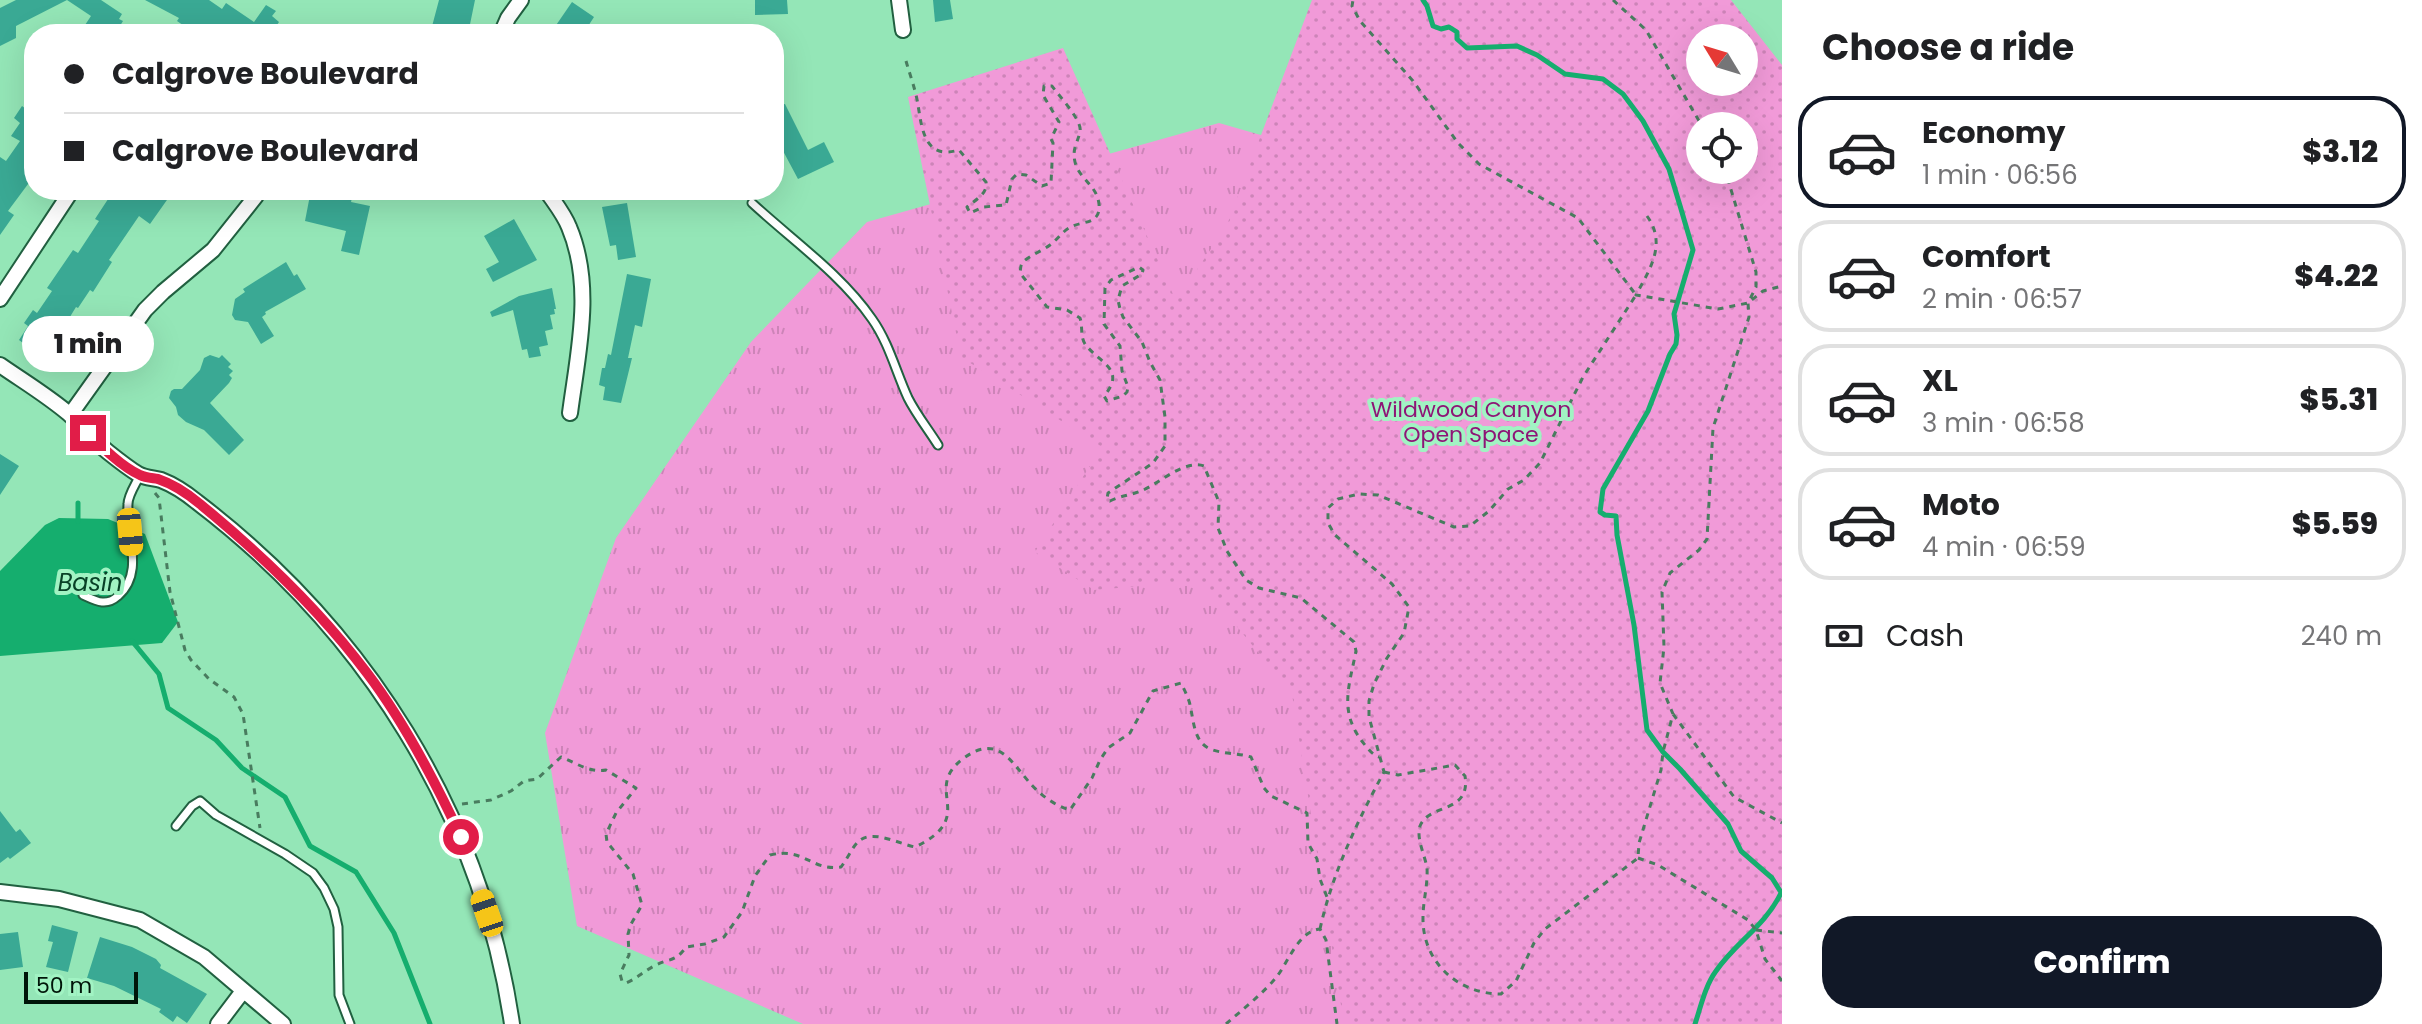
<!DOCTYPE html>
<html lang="en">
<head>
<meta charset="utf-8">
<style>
	:root { --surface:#fff; --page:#f2f2f2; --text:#202124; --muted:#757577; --line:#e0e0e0; --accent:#111827 }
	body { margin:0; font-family:Poppins,sans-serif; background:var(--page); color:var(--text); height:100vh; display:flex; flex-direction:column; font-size:30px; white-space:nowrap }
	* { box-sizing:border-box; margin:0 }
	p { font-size:26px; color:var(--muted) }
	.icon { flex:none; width:44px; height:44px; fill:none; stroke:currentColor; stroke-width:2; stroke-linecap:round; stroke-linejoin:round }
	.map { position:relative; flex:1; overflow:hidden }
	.details { display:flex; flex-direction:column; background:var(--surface); width:640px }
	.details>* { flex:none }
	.banner { position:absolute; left:24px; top:24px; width:760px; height:176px; border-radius:32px; box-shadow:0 8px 32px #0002; display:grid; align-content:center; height:176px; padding:0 40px; background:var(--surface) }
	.needle { width:52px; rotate:308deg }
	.buttons { position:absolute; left:1686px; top:24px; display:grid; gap:16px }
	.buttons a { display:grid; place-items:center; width:72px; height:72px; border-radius:50%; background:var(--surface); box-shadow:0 8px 32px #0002; font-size:40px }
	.scale { position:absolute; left:24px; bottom:20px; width:114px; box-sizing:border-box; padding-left:8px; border:4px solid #001509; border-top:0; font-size:22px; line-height:28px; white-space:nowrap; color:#001509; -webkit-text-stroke:6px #a1f3c3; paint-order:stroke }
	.end { position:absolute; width:36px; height:36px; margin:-18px; border:10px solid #e11d48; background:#fff; box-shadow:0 0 0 4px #fff }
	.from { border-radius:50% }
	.bubble { position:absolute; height:56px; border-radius:28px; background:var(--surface); box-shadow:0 8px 32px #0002; font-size:26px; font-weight:800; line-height:56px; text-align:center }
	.car { position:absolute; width:24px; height:48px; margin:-24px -12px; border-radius:10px; box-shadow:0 0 6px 2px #0007; background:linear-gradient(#f5c518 24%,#345 0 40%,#f5c518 0 76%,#345 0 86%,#f5c518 0) }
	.banner b { display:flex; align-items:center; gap:28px; height:76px; font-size:30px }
	.banner b+b { border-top:2px solid var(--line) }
	.banner i { width:20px; height:20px; background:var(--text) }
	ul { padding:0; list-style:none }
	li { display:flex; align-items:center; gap:24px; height:112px; margin:0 16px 12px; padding:0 24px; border:4px solid var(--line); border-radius:32px }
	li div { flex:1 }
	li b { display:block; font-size:30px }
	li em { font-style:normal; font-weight:800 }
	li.current { border-color:var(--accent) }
	li>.icon { width:72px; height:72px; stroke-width:1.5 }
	h2 { padding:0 40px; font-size:36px; line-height:96px }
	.pay { display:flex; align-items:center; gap:20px; height:88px; padding:0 40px; font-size:30px }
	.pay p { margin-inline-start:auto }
	.action { display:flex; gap:16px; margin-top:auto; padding:16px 40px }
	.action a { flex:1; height:92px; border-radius:32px; background:var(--accent); color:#fff; font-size:32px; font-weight:800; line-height:92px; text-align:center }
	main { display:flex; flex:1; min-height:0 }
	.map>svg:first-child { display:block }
</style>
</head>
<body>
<main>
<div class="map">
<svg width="1782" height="1024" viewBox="0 0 1782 1024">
	<defs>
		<pattern id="grass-tufts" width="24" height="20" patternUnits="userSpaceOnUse" patternTransform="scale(2)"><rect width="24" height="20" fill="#f19ad8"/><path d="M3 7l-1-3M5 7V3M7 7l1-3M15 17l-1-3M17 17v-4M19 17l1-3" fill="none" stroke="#cd84b8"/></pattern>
		<pattern id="park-dots" width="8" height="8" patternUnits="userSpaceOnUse" patternTransform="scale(2)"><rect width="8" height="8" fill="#f19ad8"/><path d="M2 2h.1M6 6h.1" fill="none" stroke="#cd84b8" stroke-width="1.8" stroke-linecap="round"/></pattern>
	</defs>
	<rect width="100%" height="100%" fill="#94e6b7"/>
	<!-- grass -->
	<path fill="url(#grass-tufts)" d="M1219,123L1782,286V1024H803L577,926L545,733L616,538L751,342L867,222Z"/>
	<!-- park -->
	<path fill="url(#park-dots)" fill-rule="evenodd" d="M1312,0H1731L1782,65V1024H1344L1292,694L1200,581L1094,590L1035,552L1102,447L961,357L908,97L1063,48L1176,301L1227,225ZM1700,38H1744V82H1700ZM1700,126H1744V170H1700Z"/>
	<!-- water -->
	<path fill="#15ae6e" d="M59,518L108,519L145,534L178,622L162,643L0,656V571L45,525Z"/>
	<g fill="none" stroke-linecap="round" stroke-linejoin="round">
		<!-- stream -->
		<path stroke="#15ae6e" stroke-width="5" d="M1423,0L1427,6L1433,26L1441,29L1449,27L1457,32V39L1467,48L1517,46L1537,55L1565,74L1603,79L1623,94L1643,121L1669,169L1681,209L1693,250L1674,314L1677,335L1676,344L1670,354L1648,411L1603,489L1600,512L1605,515L1616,516L1617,535L1634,625L1647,730L1663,752L1680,769L1728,824L1741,851L1772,878L1782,894
			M78,521V503
			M132,641L159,674L168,708L216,740L242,768L285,797L310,846L356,872L394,933L430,1024
			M1695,1024C1701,1006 1705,986 1716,971C1736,942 1765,926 1781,893"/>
	</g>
	<!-- building -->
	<path fill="#3aa994" d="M16,0H101L122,14L119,19L123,21L115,34H79L91,16L67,0L16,26V38L0,46V8Z
		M145,0H209L222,9L226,3L254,22L266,5L276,11L272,16L279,22L277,25L291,34H196L177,21L179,18Z
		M439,0H475L468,34H430Z
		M755,0H787L788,14L755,15Z
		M933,0H950L953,19L935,22Z
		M572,2L594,17L583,34H550Z
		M34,97V176L8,211L14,215L0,235V157L6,161L20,141L11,136L20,123L14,118L22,106L26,109Z
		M785,104L808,150L824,142L834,162L798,179L774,134V105Z
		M114,190H174L150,224L139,216L109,260L112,262L93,292L90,290L78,308L76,307L54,343L53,342L42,359L26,348L27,346L19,340L28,326L24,323L33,310L37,313L52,291L47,288L73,250L78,253L99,221L95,219Z
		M311,190H354L351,202L370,206L359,255L341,251L346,231L305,221Z
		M627,203L636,257L618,260L616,245L610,246L602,207Z
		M514,219L537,260L493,282L486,269L499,262L484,236Z
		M286,262L294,276L297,274L306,289L265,312L266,314L262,317L274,336L261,344L248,322L235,320L232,315L235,299L245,292L243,289Z
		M627,274L651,279L642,327L635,325L628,358H632L621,403L603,400L605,387L599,385L602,368H605L608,354L611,355Z
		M552,288L556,309H554L555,314L550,315L553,329L545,331L548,345L539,347L541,356L529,358L527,349L522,350L513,310L492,317L490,312L519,296Z
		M210,355L219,358L222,355L231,364L228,367L233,371L229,375L232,378L229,383L210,403L244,440L229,455L204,430L186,422L178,415L176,407L169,398L171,391L174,389H182L200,370L204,358Z
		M0,454L19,466L0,495Z
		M0,811L16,832L20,829L31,843L10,859L8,857L0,863Z
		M52,925L78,932L68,972L46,967L53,942L48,941Z
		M18,932L23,967L0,970V934Z
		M100,937L132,947L156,959L161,965L160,968L207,994L187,1023L177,1016L173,1022L159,1012L161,1009L114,986L87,978Z"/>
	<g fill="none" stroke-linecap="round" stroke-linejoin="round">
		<defs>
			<path id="lane" d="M752,203C792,240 841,274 872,319C889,343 896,372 908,398C916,414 928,429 938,445
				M83,595C96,601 106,607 118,596C145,573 126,535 128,504C128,495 136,484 140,475
				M176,826L192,806L200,801L216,815L285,854L313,873L324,888L334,909L338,927L339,995L350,1024"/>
			<path id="street" d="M899,0L903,30
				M501,34L508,18L521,0
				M546,190C554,202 564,214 569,227C594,286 578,352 570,413
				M0,299L72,190
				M0,365C23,381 48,396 69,414C83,426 94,441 108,452C118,460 128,468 138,474C145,478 154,478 161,480C174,485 186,493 197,502C366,631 481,813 512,1024
				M70,415L145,310L163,292L213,250L256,196
				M0,892L59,899L140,920L204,957L283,1024
				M218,1024L243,991"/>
		</defs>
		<!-- lane casing -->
		<use href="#lane" stroke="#216040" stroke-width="11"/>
		<!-- street casing -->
		<use href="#street" stroke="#216040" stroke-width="18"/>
		<!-- path -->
		<path stroke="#497c5f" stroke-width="3" stroke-dasharray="6 6" stroke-linecap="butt" d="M1613,0L1646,30L1702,126
			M906,61C910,75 916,91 918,105C921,122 923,152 946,152C951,152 955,151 959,150L986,182C988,194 975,200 967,207L970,213L983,207L1006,205L1012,179L1017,174L1026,175L1042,186L1051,183L1053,143L1051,139L1059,122L1043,95L1044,86H1052C1059,96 1083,121 1080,132C1077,144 1072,149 1075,162C1079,179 1097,185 1099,204C1101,226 1081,220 1069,228C1062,232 1057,240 1050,245C1042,251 1031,255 1024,261C1020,265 1021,267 1020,273L1047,307L1067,310L1080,318C1083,327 1080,336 1085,344C1099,363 1127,369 1104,396L1107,401L1123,396L1127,392L1128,387L1122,371L1120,346L1104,324L1105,288L1111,280L1139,267L1143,270L1142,274L1122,286L1118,300L1120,309L1123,317L1142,342L1150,362L1160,380L1165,417V446L1153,463L1108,493L1107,499L1110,501C1120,496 1131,495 1141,491C1159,484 1184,459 1204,466L1219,502L1218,528L1227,551L1246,580L1259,588L1301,598L1354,642L1356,651C1349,687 1338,713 1365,745C1370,751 1372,754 1379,757
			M1647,216C1667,244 1650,269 1636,295L1718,309L1748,303L1763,291L1782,286
			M155,493L159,498L170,592L185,650L191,660L209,679L234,697L243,714L260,828
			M1673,714L1734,797L1782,823
			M1384,772L1398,775L1455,765L1465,776C1471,814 1429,803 1420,826C1416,839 1425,855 1427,868C1428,885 1423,901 1423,917C1422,962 1458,994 1501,994L1516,981L1534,943L1545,929L1638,858L1639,843L1661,770L1663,752L1673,714L1660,683L1664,647L1662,592L1670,573L1699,550L1707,539L1713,428L1749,317L1748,303L1756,287V272L1725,170
			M462,804L491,800L511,791L524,781L537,779L561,757C576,763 590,773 606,770L636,788L616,813L606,834L607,842L633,874L642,905L631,924L628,934L629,955L620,974L622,981L626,983C636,979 644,971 654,966C668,958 675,963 686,947L705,944L724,937L742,912L755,876L770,855C805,847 810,871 841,867C847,860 852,847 859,841C873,829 899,844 915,847C980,816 920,790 964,758C997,734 1010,760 1029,782C1039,794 1055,806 1070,810L1092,778L1100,760L1108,748L1130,733L1153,691L1181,683C1184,689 1187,695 1189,701C1194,717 1192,744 1213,750C1225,754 1238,753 1251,757L1264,788L1271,796L1307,813L1308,843L1317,859L1320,879L1327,897
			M1638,858L1658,865L1748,920L1756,930L1765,959L1782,981
			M1320,929C1332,874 1357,822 1384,772L1369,717V701L1374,684L1387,658L1404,633L1409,607L1392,584L1335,535L1328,523V508L1338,499L1359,494L1378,495L1454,527L1470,526L1489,511L1508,489L1524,480L1540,463L1583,377L1636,295L1578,218L1479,164L1458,143L1413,81L1360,21L1352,6L1353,0
			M1756,930L1782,933
			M1226,1024C1243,1009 1264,993 1278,975C1289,960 1299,931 1320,929L1326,940L1337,1024"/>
		<!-- lane -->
		<use href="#lane" stroke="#fff" stroke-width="7"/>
		<!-- street -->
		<use href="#street" stroke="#fff" stroke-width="14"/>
	</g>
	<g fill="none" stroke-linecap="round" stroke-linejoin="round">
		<!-- route -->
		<path stroke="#e11d48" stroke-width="10" d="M88,433C102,447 122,467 140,475C146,478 153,478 158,479C173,484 188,494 200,504C261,554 319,609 367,673C405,723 435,781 461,837"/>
	</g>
	<g text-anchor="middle" stroke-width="8" stroke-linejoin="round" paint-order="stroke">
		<!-- park labels -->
		<g font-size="22" fill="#8e1576" stroke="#a1f3c3">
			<text x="1471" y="417">Wildwood Canyon<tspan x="1471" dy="25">Open Space</tspan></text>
		</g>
		<!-- water labels -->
		<g font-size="24" font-style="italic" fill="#084127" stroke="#a1f3c3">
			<text x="90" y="591">Basin</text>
		</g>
	</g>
</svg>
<div class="buttons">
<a><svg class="needle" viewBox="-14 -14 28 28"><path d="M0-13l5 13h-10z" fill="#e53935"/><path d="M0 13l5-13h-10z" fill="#757577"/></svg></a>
<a><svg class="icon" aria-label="locate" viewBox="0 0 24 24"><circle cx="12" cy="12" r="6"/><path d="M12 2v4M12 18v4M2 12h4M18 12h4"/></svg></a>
</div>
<div class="scale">50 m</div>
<i class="end from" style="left:461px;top:837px"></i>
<i class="end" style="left:88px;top:433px"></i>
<div class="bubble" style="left:22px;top:316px;width:132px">1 min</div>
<i class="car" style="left:130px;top:532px;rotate:175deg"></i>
<i class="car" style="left:487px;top:913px;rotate:341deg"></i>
<div class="banner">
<b><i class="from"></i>Calgrove Boulevard</b>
<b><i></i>Calgrove Boulevard</b>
</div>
</div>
<section class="details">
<h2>Choose a ride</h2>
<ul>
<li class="current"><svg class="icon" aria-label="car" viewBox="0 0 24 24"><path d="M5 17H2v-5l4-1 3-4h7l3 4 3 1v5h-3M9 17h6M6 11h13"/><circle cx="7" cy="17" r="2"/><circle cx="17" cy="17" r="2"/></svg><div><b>Economy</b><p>1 min · 06:56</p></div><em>$3.12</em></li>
<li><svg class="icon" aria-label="car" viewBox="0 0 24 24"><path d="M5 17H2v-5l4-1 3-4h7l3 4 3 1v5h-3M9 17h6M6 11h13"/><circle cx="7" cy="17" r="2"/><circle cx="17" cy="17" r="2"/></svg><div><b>Comfort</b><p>2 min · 06:57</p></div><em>$4.22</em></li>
<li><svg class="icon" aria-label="car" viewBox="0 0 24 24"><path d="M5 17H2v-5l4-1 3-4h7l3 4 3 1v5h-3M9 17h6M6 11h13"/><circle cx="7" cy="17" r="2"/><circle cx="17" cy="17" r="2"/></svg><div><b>XL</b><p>3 min · 06:58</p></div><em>$5.31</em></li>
<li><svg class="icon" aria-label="car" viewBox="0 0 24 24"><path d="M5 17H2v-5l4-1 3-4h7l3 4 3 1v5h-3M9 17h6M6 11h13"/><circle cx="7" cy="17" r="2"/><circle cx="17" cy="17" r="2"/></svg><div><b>Moto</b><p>4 min · 06:59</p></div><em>$5.59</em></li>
</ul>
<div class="pay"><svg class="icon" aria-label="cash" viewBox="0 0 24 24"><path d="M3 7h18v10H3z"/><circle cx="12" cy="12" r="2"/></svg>Cash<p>240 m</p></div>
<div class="action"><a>Confirm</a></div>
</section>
</main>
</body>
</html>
